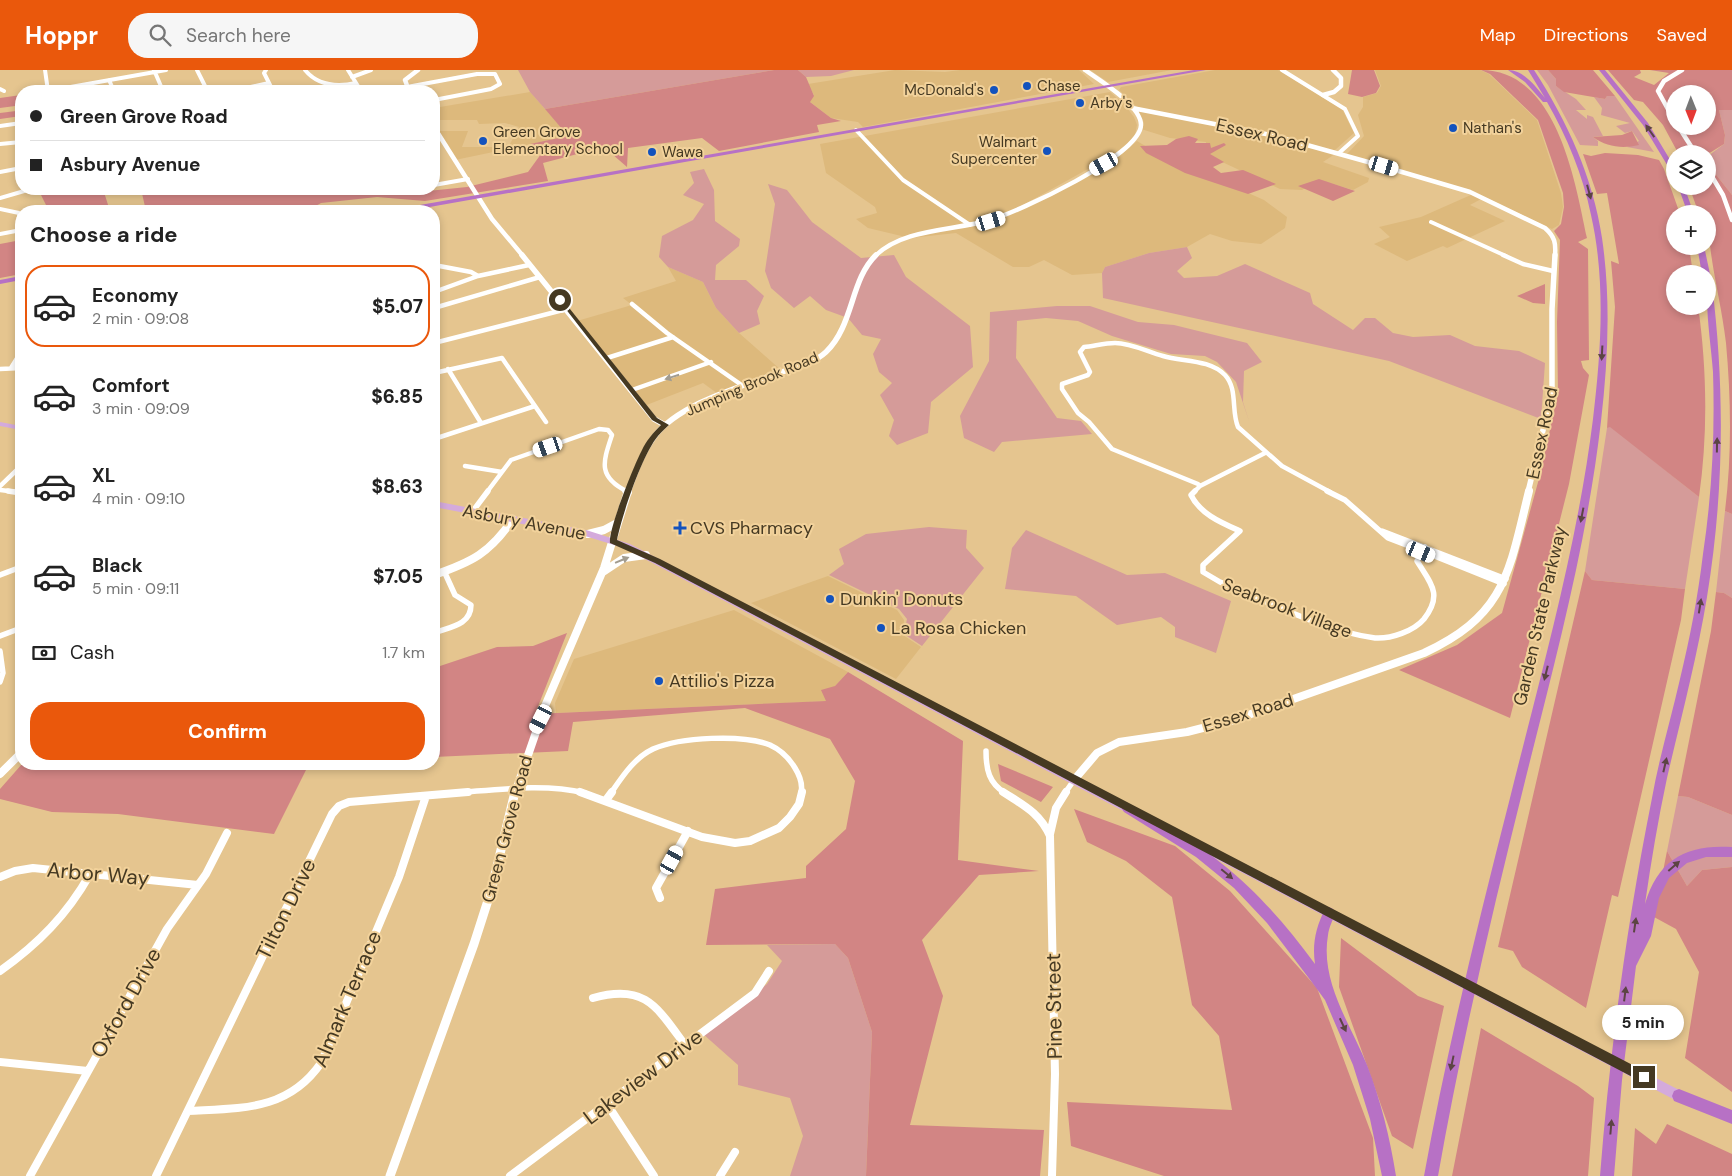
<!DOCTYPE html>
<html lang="en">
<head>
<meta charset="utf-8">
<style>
	:root { --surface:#fff; --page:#f6f6f6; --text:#222; --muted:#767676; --line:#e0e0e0; --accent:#ea580c }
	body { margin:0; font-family:"DM Sans",sans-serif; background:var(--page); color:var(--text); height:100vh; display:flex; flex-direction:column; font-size:19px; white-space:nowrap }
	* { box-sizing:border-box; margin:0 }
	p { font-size:16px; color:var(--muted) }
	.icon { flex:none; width:28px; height:28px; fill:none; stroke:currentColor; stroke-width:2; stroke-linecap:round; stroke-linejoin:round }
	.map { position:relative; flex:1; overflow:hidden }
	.panel { position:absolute; left:15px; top:135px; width:425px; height:565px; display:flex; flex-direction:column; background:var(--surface); border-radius:20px; box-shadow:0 2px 8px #0003 }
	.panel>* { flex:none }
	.guide { position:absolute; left:15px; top:15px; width:425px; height:110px; border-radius:20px; box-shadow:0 2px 8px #0003; display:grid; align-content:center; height:110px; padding:0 15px; background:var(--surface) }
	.needle { width:32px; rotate:179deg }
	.tools { position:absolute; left:1666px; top:15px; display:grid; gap:10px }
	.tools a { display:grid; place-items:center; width:50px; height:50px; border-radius:50%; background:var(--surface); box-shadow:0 2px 8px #0003; font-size:25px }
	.end { position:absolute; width:22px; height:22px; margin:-11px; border:6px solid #453922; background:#fff; box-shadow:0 0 0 2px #fff }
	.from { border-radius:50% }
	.bubble { position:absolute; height:35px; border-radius:18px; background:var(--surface); box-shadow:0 2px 8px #0003; font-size:16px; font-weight:800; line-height:35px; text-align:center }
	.car { position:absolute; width:15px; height:30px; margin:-15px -8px; border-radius:6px; box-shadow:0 0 4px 1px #0007; background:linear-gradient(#fff 24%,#345 0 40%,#fff 0 76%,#345 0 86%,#fff 0) }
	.guide b { display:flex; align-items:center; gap:18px; height:48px; font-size:19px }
	.guide b+b { border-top:1px solid var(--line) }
	.guide i { width:12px; height:12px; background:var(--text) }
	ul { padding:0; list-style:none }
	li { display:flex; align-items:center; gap:15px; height:82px; margin:0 10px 8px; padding:0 5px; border:2px solid transparent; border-radius:20px }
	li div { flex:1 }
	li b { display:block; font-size:19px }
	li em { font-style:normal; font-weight:800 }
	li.current { border-color:var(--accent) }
	li>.icon { width:45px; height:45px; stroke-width:1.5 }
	h2 { padding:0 15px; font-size:22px; line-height:60px }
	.pay { display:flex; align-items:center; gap:12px; height:55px; padding:0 15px; font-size:19px }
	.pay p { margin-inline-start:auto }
	.action { display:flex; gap:10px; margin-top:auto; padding:10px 15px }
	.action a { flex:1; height:58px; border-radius:20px; background:var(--accent); color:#fff; font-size:20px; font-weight:800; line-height:58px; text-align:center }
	header { display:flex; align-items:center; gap:30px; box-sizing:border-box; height:70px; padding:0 25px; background:var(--accent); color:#fff }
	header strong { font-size:24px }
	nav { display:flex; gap:28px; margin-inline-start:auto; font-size:18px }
	.search { width:350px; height:45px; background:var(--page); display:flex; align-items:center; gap:12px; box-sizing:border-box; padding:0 18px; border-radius:20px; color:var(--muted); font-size:19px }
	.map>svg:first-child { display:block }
</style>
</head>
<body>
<header>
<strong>Hoppr</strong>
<div class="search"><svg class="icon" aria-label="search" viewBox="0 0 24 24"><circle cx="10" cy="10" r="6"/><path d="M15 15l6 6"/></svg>Search here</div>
<nav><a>Map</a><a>Directions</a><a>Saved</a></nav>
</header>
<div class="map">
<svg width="1732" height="1106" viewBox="0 0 1732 1106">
	<rect width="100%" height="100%" fill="#e5c58f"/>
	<!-- built -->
	<path fill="#ddb97c" d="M895,0L945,2L960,0H1079L1094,14L863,57L858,52L831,48L809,31L814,25L808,14Z
		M1090,0H1172L1108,12Z
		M1215,0H1278L1342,39L1354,63L1335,80H1330L1138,38L1119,20L1121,17Z
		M1375,0H1480L1489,4L1537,50L1561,123L1563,137L1559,155L1552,159L1480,125L1347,84L1364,66L1358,45L1363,37V27L1377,23L1381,16Z
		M530,22L569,66L455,90L436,61H468L462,77H492L493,75L510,74L519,57L505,53L479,54L477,50H434V38Z
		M1110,22L1124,34L1134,47L1137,55L1135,65L1128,74L1113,85L1025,134L1075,112L1123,83L1137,71L1190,103L1237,118L1264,130L1287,147L1285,158L1261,174L1232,171L1210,164L1187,177L1149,183L1105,197L1102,203L1072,205L1044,190L1029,197H1013L956,163L910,168L868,158L856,149L877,143L875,137L826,103L820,74Z
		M1138,41L1274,67L1335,84L1323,92L1369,108L1368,112L1353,120L1320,110L1302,120L1280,119L1205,84L1206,72L1170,68L1141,59L1144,53Z
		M1473,124L1483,128L1470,135L1505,151L1447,178L1443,176L1407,191L1374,174L1390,167L1379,157L1421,147Z
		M668,197L703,212L716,238L739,263L781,300L721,326L703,313L644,336L577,251L632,235L623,228L676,211Z
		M828,506L897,540L904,550L903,565L921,577L896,609L751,533Z
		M734,540L848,602L835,616L827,631L556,643L555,633L574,589Z"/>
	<!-- green -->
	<path fill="#d59b99" d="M518,0H774L545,39L530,22Z
		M798,0H854L831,6L806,7Z
		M1537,0H1548L1556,9V16L1576,29L1586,40H1576L1587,49V45L1593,47L1603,66L1593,67L1598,71V76L1580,75L1548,15Z
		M1607,26H1615L1654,82L1627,77L1639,71L1632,61L1625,63L1616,56L1630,53L1601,45L1602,38L1594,27L1605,29Z
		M1719,40H1732V125L1710,97L1708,86L1724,74L1725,65Z
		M704,99L714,120L715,151L740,169L739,176L716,195L715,210H746L764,226L757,241L760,254L739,263L716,238L703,212L668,197L659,187L662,166L693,150L704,134L683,125L694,113L690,102Z
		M768,114L787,120L812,152L861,188L894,185L906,207L970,256L973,297L931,332L928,363L897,375L889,366L894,350L880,325L892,313L879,302L873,284L881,269L862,265L848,248L826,240L810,226L794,238L771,218L765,201L775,134Z
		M1187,177L1192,188L1177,201L1184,208L1217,206L1245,194L1310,223L1313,234L1353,260L1365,248H1375L1393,263L1413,267L1450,265L1475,276L1519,281L1545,293L1541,349L1389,291L1103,228L1102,203L1105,197L1149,183Z
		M1057,236H1090L1138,252L1174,255L1247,273L1262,292L1244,301L1243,332L1249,351L1236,312L1217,292L1205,286L1171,284L1112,266L1078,251L1046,248L1017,251L1016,288L1057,348L1081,351L1092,364L1002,372L994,382L964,368L960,346L989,291L990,242Z
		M1610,356L1699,427L1685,519L1592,510L1585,501L1607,358Z
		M1725,441L1732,444V528L1724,523L1716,522Z
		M929,457L967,460L966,478L984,498L922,576L904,564L907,549L899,539L829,505L844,494L839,479L866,464Z
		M1026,460L1127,505L1165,503L1231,531L1216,583L1175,567V557L1161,547L1117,555L1076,526L1005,519L1012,478Z
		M1678,726L1688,727L1732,745V797L1702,800L1687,816L1667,781Z
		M835,874L848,888L872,962L866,1106H790L803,1066L790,1028L738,1015V995L703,964L767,914L782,891L767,875Z"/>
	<!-- forest -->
	<path fill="#d28584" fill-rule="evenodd" d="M774,0H798L806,7L814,26L810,32L831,48L841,51L817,55L819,62L719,81L702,68L628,78L627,97L604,77L543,93L548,111L425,131L377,127L321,133L312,138L291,141H146L141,119H265L279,123L428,121L467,117L528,102L541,84L556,80L555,76L535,79L530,74L568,66L545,39Z
		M1352,0H1374L1380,16L1376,23L1362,27L1348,24Z
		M1481,0C1557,0 1575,111 1587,168L1578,172L1588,179L1589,290L1581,291L1583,298L1589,305L1569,414L1510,648L1399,600L1457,575L1502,543L1540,405L1558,323L1557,252L1560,170L1554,161L1561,154L1564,137L1563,123L1538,50L1490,4Z
		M1548,0H1593L1615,26H1607L1605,29L1564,22L1556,16V9Z
		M1608,0H1640L1641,3L1634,7L1654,15L1669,3L1650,0H1732V40H1719L1725,65L1724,74L1708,84H1675V89L1672,84L1677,81L1663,55L1643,32L1634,30ZM1675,24H1708V56H1675Z
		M21,25V46L0,49V43L16,41L15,36L0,38V28Z
		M1632,61L1639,75C1622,79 1607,77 1593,67L1622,65Z
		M1189,66L1198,69L1195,73H1210L1211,78L1224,73L1226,75L1210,84L1224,92L1213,97L1221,103L1243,100L1276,114L1248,124L1185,103L1146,83L1140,76L1167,75L1176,69Z
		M1605,83L1638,85L1659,90L1664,99L1680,144H1675V176H1689L1693,204H1675V236H1698C1707,298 1708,365 1699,427L1610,357L1607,358L1615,237L1611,191L1619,194L1607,123L1597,124L1583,84L1591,86Z
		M1708,86L1710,97L1732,125V444L1725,441C1732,385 1731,328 1726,273C1721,229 1708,188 1708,144H1699L1689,116H1708Z
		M1319,109L1355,121L1333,131L1298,116Z
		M38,119H103L110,141H49Z
		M21,170V204L0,208V174Z
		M1545,214V234L1533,233L1517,226Z
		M1585,501L1592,510L1685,519L1681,550L1618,827L1612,825L1586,938L1522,897L1513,881L1498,877Z
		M1716,522L1724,523L1732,528V745L1688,727L1678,726L1711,561Z
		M567,563L535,644L826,631L821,620L835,616L848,602L963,671L958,790L1039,801L979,805L922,870L943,926L910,1055L1044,1060L1040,1106H866L872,962L848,888L835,874L706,875L715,819L806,808V796L846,759L855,711L830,669L745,638L573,652L568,681L434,687V598L497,577L533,576Z
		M22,694H309L274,764L118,744L52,742L0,729V719Z
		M998,694L1053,717L1041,732L1001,711Z
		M1074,739L1175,776L1230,821L1317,918L1373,1068L1375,1106H1164L1071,1076L1067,1032L1232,1040L1219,966L1192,935L1172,827L1126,791L1087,772Z
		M1667,781L1687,816L1702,800L1732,797V1022L1685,988L1699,902L1676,859L1654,847Z
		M1341,868L1418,926L1444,936L1413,1079L1392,1066L1339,917Z
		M1481,958L1578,1016L1594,1028L1588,1106H1452Z
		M1667,1054L1732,1084V1106H1632L1635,1058L1656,1074Z"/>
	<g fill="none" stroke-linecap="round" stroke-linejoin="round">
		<!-- street-far3 -->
		<path stroke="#fff" stroke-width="4" d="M45,0L48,21
			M154,0L163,21
			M197,0L205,16L211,21
			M266,0L264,3L271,17L278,21
			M305,0C318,16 337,17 356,13
			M348,0L361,21
			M1282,0L1345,39L1358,66L1339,83
			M352,7L371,0
			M109,10L114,21
			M407,17L477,4H495L500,14L491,19L434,30
			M0,19L4,21
			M48,21L166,0
			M232,21L269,13
			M0,56L21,53
			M856,60L903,110L970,155
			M0,74L21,72
			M0,102L21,98
			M434,115L468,109
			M0,128L31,119
			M0,139L19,143V161
			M1431,152L1506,186
			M0,164L21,160"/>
		<!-- street-far2 -->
		<path stroke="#fff" stroke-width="4.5" d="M1503,185L1523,194L1553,201
			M434,195L471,202L478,206
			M434,222L478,206L529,195
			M632,234L667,263L743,316
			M434,238L540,207
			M434,273L567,239
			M607,288L673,267
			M11,298L21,282
			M0,299L21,298
			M448,299L481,353
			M434,303L502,288L546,352
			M632,320L711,292
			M434,369L535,336
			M465,396L502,402
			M0,416L21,396
			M1200,416L1265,383
			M0,420L17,422
			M487,422L511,390L599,359L608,360L612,365C603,392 597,407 628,422
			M1194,422L1200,416L1198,414L1112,379L1089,352L1078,343L1062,319V314L1088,305L1090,302L1080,282L1084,277C1094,276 1105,273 1115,273C1131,273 1148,282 1163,286C1183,292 1209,289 1225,305C1238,319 1231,341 1238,357L1282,396L1330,422"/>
		<!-- street-far1 -->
		<path stroke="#fff" stroke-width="5.5" d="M8,421L21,423
			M625,421L629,423
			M1195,421L1191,425C1200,444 1222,453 1240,461L1203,495V502L1220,512C1267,531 1326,562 1375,568C1391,569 1414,561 1424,549C1443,524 1431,514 1417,491L1422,481
			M1327,421L1345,430L1388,468L1422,481
			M473,441L488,421
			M1382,461L1506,509
			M1422,481L1504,514
			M1422,481L1425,477
			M0,505L21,497
			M434,563C450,557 471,555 471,535L455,525L444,501
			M0,566L21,558
			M0,581L3,603L0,612
			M986,681C986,700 989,713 1005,723
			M453,723C496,720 543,713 585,723
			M611,723C622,707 634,688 653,679C680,667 743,664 770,675C781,680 789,688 795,698C800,706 803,714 801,723
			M1065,723L1074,710"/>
		<!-- street -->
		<path stroke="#fff" stroke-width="8" d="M580,722L702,767L735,773L750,771L779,758L790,747L799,734L802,722
			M1003,722C1023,735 1040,743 1050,766L1055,1004L1052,1106
			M606,730L612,722
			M1050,764L1056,738L1066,722
			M0,807L15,801L33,798L198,815
			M660,828L656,818L688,761
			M0,901C38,874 67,845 90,804
			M593,928C645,913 657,937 685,975
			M0,992L88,1001
			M607,1034L654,1106
			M188,1041C241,1038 288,1041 321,993L399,807L426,726
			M30,1106L167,859L206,804L227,763
			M156,1106L332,744L339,736L349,732L468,722
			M510,1106L755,923L769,901
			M720,1106L735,1082"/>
		<!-- secondary-far3 -->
		<path stroke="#fff" stroke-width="4.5" d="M409,21L405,10L418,0
			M1323,25L1334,22L1341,16V8L1333,0
			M1132,38L1271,65L1368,92L1470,122L1545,158C1555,167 1556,173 1555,186
			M1675,52L1658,21L1664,11L1682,0
			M1678,56L1696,84
			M434,57L492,149L523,186
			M1708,100L1723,125L1732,150
			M875,186C904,158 953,161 990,150C1018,142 1140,86 1141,55C1141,35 1099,10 1085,0"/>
		<!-- secondary-far2 -->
		<path stroke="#fff" stroke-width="5.5" d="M522,185L654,349L665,355
			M628,422C635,404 642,383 654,367C678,334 740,317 778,303C794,298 813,294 826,282C854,255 850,210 876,185
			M1528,422L1552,323V239L1555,185"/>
		<!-- secondary-far1 -->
		<path stroke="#fff" stroke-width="8" d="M588,464L604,460L617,453
			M603,502L624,488L646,485
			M434,505C472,492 490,483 513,449
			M0,704L21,683
			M1074,710L1097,683L1119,672L1187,662L1234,650L1424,583C1506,545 1509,502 1529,421
			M515,723L545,636L604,498L628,421"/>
		<!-- secondary -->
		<path stroke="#fff" stroke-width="9" d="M390,1106L474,874L491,821L515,722"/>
		<!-- primary -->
		<path fill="#d4aadc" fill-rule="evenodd" d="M0,352L21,356V360L0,356Z
			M434,431L586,460L630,474L1137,738L1138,741L1137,744L1133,745L1129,744L624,478L585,466L434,437Z
			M1178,760L1683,1022L1685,1026L1683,1030L1679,1032L1675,1030L1174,767L1173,764L1174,761Z"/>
		<!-- highway -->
		<path fill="#b771c5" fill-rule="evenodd" d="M1194,0H1206L407,141H394L397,139Z
			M1508,0C1524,0 1536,17 1545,28L1528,0H1534C1567,51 1593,107 1602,168C1611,229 1608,291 1601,351C1588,465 1559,576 1531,687C1496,826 1463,965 1438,1106H1424C1447,979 1478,853 1510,728C1541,603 1577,478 1593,349C1601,282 1606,211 1591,145C1583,105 1567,67 1547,32H1543L1525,12Z
			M1599,0H1605L1648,53L1675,98V105L1672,103L1643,55Z
			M1678,116H1684L1694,144H1688Z
			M1697,176H1704L1710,204L1709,206L1708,204H1702Z
			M21,206V210L0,214V210Z
			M1708,213L1712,215C1725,319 1724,423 1707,527C1697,588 1681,648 1667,708C1658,750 1651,792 1645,834C1658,789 1687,774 1732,777V787H1706L1687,793L1669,808L1659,828L1651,866L1636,896L1622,1010L1614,1106H1600C1610,979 1627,853 1652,728C1659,688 1671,649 1680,609C1690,568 1698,526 1703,484C1712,424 1715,363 1713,302C1711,273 1705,241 1708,213Z
			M1128,734C1141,739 1153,748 1165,755C1229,792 1271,834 1315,894C1312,874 1316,857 1325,839L1329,837L1333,839L1335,843C1333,850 1329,857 1328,865C1320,912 1350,953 1367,995C1381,1031 1390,1068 1396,1106H1382L1370,1049L1353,995L1325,930L1311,911L1267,853L1234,818L1196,787L1124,742L1122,739L1124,736Z
			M1679,1019L1732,1040V1054L1674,1031L1672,1026L1674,1021Z"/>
	</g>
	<!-- one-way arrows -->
	<defs><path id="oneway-solid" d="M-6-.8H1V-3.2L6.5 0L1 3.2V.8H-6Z" transform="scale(1.25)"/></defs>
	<g fill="#5c4443">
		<use href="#oneway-solid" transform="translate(1650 61) rotate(-125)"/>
		<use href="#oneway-solid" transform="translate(1589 122) rotate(75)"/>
		<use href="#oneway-solid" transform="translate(1602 283) rotate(93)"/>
		<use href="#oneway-solid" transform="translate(1717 375) rotate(-89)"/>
		<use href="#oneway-solid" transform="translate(1582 445) rotate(101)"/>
		<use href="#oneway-solid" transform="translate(1700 536) rotate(-81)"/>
		<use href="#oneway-solid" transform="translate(1546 603) rotate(104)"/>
		<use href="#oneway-solid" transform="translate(1665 695) rotate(-77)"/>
		<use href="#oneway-solid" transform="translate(1674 796) rotate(-41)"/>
		<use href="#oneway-solid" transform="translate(1227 804) rotate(40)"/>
		<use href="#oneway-solid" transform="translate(1635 855) rotate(-82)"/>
		<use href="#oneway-solid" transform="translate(1625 924) rotate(-83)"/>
		<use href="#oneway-solid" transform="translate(1343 955) rotate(65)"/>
		<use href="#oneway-solid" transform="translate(1452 993) rotate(102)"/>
		<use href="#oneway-solid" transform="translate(1611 1057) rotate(-85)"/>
	</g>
	<g fill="#a29c90">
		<use href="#oneway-solid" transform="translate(672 307) rotate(162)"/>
		<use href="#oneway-solid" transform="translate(622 490) rotate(-22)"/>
	</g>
	<!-- route -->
	<path fill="#453922" d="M558,229H562L657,348L669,355C665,359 661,362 658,366C642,385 622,445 617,470L660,489L1648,1003V1011H1640L655,493L610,473C608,460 634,395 642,380C646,371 653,363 661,355L652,350Z"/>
	<!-- markers -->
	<g fill="#1352bd" stroke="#f2d29b" stroke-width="2">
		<circle cx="1027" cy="16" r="5"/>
		<circle cx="994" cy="20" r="5"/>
		<circle cx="1080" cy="33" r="5"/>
		<circle cx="1453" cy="58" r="5"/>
		<circle cx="483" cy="71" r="5"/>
		<circle cx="1047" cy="81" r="5"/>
		<circle cx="652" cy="82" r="5"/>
		<path d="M677.5 450.5h5v5h5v5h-5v5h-5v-5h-5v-5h5z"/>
		<circle cx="830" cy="529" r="5"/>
		<circle cx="881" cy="558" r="5"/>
		<circle cx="659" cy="611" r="5"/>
	</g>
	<g text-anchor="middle" stroke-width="4" stroke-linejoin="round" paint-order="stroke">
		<!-- far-poi labels -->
		<g font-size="15" fill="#453922" stroke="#f2d29b" text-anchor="start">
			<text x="1037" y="21">Chase</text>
			<text x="984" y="25" text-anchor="end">McDonald's</text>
			<text x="1090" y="38">Arby's</text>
			<text x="1463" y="63">Nathan's</text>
			<text x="493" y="67">Green Grove<tspan x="493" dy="17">Elementary School</tspan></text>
			<text x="1037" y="77" text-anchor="end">Walmart<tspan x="1037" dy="17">Supercenter</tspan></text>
			<text x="662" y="87">Wawa</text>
		</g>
		<!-- far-street labels -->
		<g font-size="15" fill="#453922" stroke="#f2d29b">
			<text transform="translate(752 314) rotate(-23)" y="5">Jumping Brook Road</text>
		</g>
		<!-- street labels -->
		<g font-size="18" fill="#453922" stroke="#f2d29b">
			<text transform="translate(1262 65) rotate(13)" y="6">Essex Road</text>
			<text transform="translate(1542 363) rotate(-78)" y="6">Essex Road</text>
			<text transform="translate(524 452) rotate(11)" y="6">Asbury Avenue</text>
			<text transform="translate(1287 538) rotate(21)" y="6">Seabrook Village</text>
			<text transform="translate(1540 546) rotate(-77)" y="6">Garden State Parkway</text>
			<text transform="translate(1248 643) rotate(-17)" y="6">Essex Road</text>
			<text transform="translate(507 759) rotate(-75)" y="6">Green Grove Road</text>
		</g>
		<!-- poi labels -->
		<g font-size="18" fill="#453922" stroke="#f2d29b" text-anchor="start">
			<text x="690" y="464">CVS Pharmacy</text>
			<text x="840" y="535">Dunkin' Donuts</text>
			<text x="891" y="564">La Rosa Chicken</text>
			<text x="669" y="617">Attilio's Pizza</text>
		</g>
		<!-- near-street labels -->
		<g font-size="21" fill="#453922" stroke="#f2d29b">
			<text transform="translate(98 804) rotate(5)" y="7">Arbor Way</text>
			<text transform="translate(286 839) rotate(-64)" y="7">Tilton Drive</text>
			<text transform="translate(347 929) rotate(-67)" y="7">Almark Terrace</text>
			<text transform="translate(126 933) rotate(-61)" y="7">Oxford Drive</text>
			<text transform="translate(1054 936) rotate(-91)" y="7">Pine Street</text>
			<text transform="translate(643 1007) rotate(-37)" y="7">Lakeview Drive</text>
		</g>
	</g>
</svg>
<div class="tools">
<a><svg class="needle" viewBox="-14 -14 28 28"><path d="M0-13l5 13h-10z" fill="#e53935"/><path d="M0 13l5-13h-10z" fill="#767676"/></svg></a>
<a><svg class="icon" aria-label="layers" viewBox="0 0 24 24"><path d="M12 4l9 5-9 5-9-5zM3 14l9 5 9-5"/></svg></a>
<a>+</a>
<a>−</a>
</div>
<i class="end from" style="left:560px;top:230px"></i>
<i class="end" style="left:1644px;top:1007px"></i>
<div class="bubble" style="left:1602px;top:935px;width:82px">5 min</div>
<i class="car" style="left:1104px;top:94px;rotate:241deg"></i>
<i class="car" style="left:1384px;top:96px;rotate:107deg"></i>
<i class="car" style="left:991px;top:151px;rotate:73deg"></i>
<i class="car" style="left:548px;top:377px;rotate:251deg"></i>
<i class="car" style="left:1421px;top:482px;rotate:112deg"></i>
<i class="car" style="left:541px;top:649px;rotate:207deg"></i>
<i class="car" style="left:672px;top:790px;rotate:29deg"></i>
<div class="guide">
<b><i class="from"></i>Green Grove Road</b>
<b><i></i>Asbury Avenue</b>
</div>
<section class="panel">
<h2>Choose a ride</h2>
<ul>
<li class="current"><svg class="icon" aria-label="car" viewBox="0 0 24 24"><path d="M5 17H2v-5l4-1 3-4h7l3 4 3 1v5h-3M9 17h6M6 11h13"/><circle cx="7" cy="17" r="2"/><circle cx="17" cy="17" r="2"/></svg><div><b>Economy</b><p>2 min · 09:08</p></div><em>$5.07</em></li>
<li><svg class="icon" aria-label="car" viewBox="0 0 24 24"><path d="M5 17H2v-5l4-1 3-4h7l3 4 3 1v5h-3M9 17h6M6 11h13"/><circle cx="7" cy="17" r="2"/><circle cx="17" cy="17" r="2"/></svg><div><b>Comfort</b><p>3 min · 09:09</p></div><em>$6.85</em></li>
<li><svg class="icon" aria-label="car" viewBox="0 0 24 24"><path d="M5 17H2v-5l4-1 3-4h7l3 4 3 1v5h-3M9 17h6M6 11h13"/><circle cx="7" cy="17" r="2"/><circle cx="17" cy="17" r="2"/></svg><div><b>XL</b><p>4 min · 09:10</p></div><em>$8.63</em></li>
<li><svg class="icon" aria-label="car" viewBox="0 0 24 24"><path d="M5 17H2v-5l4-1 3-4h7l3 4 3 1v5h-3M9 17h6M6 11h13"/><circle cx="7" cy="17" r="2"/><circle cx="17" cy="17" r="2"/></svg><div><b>Black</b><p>5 min · 09:11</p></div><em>$7.05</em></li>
</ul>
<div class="pay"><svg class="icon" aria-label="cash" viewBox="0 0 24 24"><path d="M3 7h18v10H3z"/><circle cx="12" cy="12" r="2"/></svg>Cash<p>1.7 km</p></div>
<div class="action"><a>Confirm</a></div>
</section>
</div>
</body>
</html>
